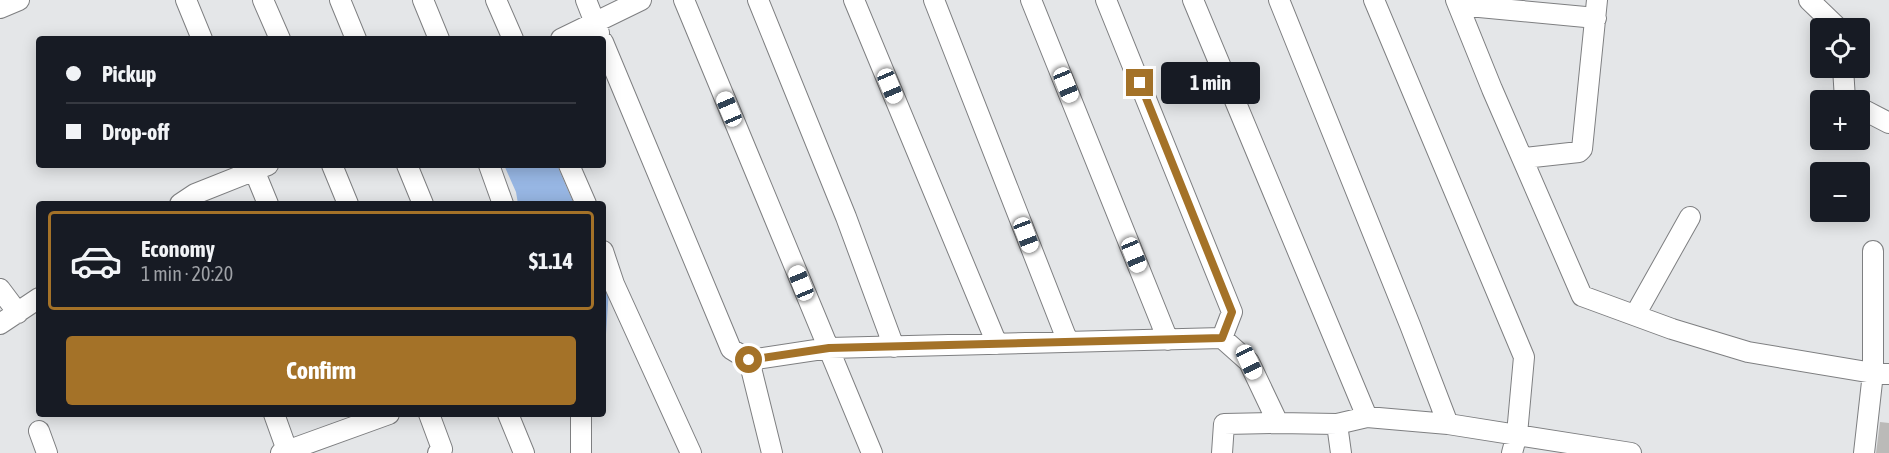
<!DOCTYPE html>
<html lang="en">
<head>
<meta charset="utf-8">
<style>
	:root { --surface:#171b24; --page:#242831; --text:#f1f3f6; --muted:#9ea1a6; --line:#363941; --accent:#a47228 }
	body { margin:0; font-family:"Asap Condensed",sans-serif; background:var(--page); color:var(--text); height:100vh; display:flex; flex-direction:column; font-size:22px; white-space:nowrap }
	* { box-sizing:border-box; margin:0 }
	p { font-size:20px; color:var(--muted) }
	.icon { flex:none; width:33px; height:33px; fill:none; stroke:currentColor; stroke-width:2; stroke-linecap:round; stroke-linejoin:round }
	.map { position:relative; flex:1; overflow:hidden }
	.details { position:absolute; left:36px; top:201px; width:570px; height:216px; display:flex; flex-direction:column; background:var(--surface); border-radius:6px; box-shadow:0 3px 15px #0003 }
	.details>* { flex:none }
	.banner { position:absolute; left:36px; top:36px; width:570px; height:132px; border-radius:6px; box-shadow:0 3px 15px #0003; display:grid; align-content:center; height:132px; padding:0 30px; background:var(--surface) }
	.tools { position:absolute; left:1810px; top:18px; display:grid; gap:12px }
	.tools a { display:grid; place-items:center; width:60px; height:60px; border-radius:6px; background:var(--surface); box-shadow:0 3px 15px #0003; font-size:30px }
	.end { position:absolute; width:27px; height:27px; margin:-14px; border:8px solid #a47228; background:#fff; box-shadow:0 0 0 3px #fff }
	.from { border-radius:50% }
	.bubble { position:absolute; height:42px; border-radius:6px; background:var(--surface); box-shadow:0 3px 15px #0003; font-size:20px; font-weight:700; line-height:42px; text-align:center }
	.car { position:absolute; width:18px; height:36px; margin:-18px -9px; border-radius:8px; box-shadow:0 0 4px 2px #0007; background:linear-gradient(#fff 24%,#345 0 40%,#fff 0 76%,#345 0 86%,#fff 0) }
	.banner b { display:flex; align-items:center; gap:21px; height:57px; font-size:22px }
	.banner b+b { border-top:2px solid var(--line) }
	.banner i { width:15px; height:15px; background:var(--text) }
	ul { padding:10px 0 0; list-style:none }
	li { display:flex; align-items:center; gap:18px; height:99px; margin:0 12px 9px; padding:0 18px; border:3px solid var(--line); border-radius:6px }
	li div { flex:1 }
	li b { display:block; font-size:22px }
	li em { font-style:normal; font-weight:700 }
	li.selected { border-color:var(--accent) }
	li>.icon { width:54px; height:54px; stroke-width:1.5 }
	.button { display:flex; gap:12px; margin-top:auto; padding:12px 30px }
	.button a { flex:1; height:69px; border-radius:6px; background:var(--accent); color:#fff; font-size:24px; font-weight:700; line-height:69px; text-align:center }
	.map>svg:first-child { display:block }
</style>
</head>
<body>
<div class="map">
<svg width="1889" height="453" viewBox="0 0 1889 453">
	<rect width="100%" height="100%" fill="#e4e6e8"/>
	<!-- green -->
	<path fill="#97b6e3" d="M504,165H557L574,204H518L516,192Z
		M603,276L609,289L606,334L603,341Z"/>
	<!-- building -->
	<path fill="#bbbab8" d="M1880,422L1889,423V453H1876Z"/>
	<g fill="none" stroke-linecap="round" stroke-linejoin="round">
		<defs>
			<path id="minor" d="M186,0L202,39
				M263,0L280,39
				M340,0L356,39
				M423,0L439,39
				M496,0L513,39
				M586,0L599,33
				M684,0L872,453
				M758,0L846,217L894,347
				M854,0L997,344
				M934,0L1068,342
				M1031,0L1168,340
				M1106,0L1232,312L1222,338
				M1193,0L1367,417
				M1279,0L1410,325L1448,424
				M1374,0L1524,357L1517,434L1512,453
				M1456,0L1492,89L1582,296L1672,329L1748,352L1873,373L1889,374
				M1809,0L1838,28
				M1458,5L1596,18
				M0,8L19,0
				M561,39L641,0
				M603,42L731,349L749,360L772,453
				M1843,68L1845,99L1847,100
				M1860,108L1889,123
				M1524,158L1579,152L1582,149L1597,0
				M252,165L268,204
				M332,165L348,204
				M407,165L423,204
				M489,165L503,204
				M569,165L586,204
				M180,204L195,194L268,165
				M603,251L614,284L691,453
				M0,289L18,313
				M1635,315L1690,217
				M0,324L39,298
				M749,360L829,348L1222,338L1249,362L1278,423L1337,424L1367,417L1448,424L1631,453
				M274,414L288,453
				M429,414L442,449L438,453
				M508,414L524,453
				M581,414V453
				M1337,424L1341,453
				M39,431L47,453
				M281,453L389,414
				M1222,453L1224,424L1278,423
				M1864,453L1873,373V251"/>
		</defs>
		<!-- minor casing -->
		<use href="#minor" stroke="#7e7f81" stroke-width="22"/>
		<!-- minor -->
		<use href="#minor" stroke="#fff" stroke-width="20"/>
	</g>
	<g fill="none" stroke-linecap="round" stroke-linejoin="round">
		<!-- route -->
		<path stroke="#a47228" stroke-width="8" d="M749,360L829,348L1222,338L1232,312L1140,83"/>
	</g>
</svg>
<div class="tools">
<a><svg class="icon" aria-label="locate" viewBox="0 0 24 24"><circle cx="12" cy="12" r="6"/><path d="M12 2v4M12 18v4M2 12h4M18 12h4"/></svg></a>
<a>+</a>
<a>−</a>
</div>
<i class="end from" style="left:749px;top:360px"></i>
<i class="end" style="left:1140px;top:83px"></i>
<div class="bubble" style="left:1161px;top:62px;width:99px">1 min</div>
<i class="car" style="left:1066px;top:85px;rotate:158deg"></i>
<i class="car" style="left:890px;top:86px;rotate:157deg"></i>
<i class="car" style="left:729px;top:109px;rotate:337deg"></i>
<i class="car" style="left:1026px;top:235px;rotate:159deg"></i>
<i class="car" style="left:1134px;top:255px;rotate:158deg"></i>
<i class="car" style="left:801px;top:283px;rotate:338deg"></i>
<i class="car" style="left:1249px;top:362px;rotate:155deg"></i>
<div class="banner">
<b><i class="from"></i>Pickup</b>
<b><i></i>Drop-off</b>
</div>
<section class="details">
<ul>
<li class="selected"><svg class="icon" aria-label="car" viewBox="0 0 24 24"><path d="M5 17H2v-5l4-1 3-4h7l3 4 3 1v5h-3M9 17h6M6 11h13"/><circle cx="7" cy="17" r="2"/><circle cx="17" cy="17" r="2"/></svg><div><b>Economy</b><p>1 min · 20:20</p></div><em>$1.14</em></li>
</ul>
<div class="button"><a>Confirm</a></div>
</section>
</div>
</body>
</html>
